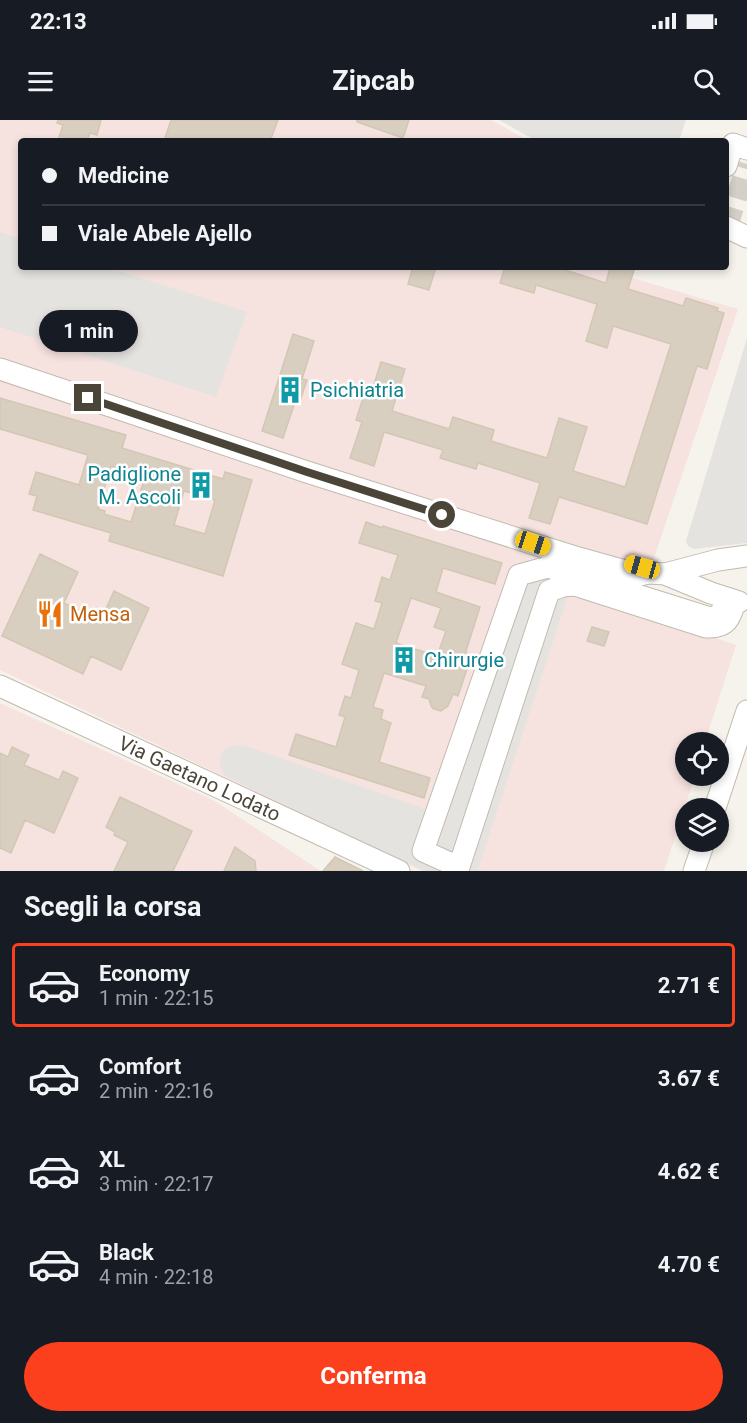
<!DOCTYPE html>
<html lang="it">
<head>
<meta charset="utf-8">
<style>
	:root { --surface:#171b24; --page:#20242c; --text:#f1f3f6; --muted:#9ea1a6; --line:#363941; --accent:#fc3f1d }
	body { margin:0; font-family:Roboto,sans-serif; background:var(--page); color:var(--text); height:100vh; display:flex; flex-direction:column; font-size:22px; white-space:nowrap }
	* { box-sizing:border-box; margin:0 }
	p { font-size:20px; color:var(--muted) }
	.icon { flex:none; width:33px; height:33px; fill:none; stroke:currentColor; stroke-width:2; stroke-linecap:round; stroke-linejoin:round }
	.map { position:relative; height:751px; overflow:hidden }
	.drawer { display:flex; flex-direction:column; background:var(--surface); flex:1 }
	.drawer>* { flex:none }
	.guide { position:absolute; left:18px; top:18px; width:711px; height:132px; border-radius:6px; box-shadow:0 3px 9px #0003; display:grid; align-content:center; height:132px; padding:0 24px; background:var(--surface) }
	.buttons { position:absolute; left:675px; top:612px; display:grid; gap:12px }
	.buttons a { display:grid; place-items:center; width:54px; height:54px; border-radius:50%; background:var(--surface); box-shadow:0 3px 9px #0003; font-size:30px }
	.end { position:absolute; width:27px; height:27px; margin:-14px; border:8px solid #4b4439; background:#fff; box-shadow:0 0 0 3px #fff }
	.from { border-radius:50% }
	.bubble { position:absolute; height:42px; border-radius:21px; background:var(--surface); box-shadow:0 3px 9px #0003; font-size:20px; font-weight:700; line-height:42px; text-align:center }
	.car { position:absolute; width:18px; height:36px; margin:-18px -9px; border-radius:8px; box-shadow:0 0 4px 2px #0007; background:linear-gradient(#f5c518 24%,#345 0 40%,#f5c518 0 76%,#345 0 86%,#f5c518 0) }
	.guide b { display:flex; align-items:center; gap:21px; height:57px; font-size:22px }
	.guide b+b { border-top:2px solid var(--line) }
	.guide i { width:15px; height:15px; background:var(--text) }
	ul { padding:0; list-style:none }
	li { display:flex; align-items:center; gap:18px; height:84px; margin:0 12px 9px; padding:0 12px; border:3px solid transparent; border-radius:6px }
	li div { flex:1 }
	li b { display:block; font-size:22px }
	li em { font-style:normal; font-weight:700 }
	li.active { border-color:var(--accent) }
	li>.icon { width:54px; height:54px; stroke-width:1.5 }
	h2 { padding:0 24px; font-size:27px; line-height:72px }
	.button { display:flex; gap:12px; margin-top:auto; padding:12px 24px }
	.button a { flex:1; height:69px; border-radius:36px; background:var(--accent); color:#fff; font-size:24px; font-weight:700; line-height:69px; text-align:center }
	.status { display:flex; justify-content:space-between; align-items:center; height:42px; padding:0 30px; background:var(--surface); direction:ltr }
	.status svg { height:16px; fill:currentColor }
	header { display:flex; justify-content:space-between; align-items:center; height:78px; padding:0 24px; background:var(--surface); font-size:27px; font-weight:700 }
	.map>svg:first-child { display:block }
</style>
</head>
<body>
<div class="status"><b>22:13</b><svg viewBox="0 0 49 12"><path d="M0 12V9h3v3zM5 12V6h3v6zM10 12V3h3v9zM15 12V0h3v12zM26 1h20v11H26zM47 4h2v5h-2z"/></svg></div>
<header><svg class="icon" aria-label="menu" viewBox="0 0 24 24"><path d="M4 6h16M4 12h16M4 18h16"/></svg>Zipcab<svg class="icon" aria-label="search" viewBox="0 0 24 24"><circle cx="10" cy="10" r="6"/><path d="M15 15l6 6"/></svg></header>
<div class="map">
<svg width="747" height="751" viewBox="0 0 747 751">
	<rect width="100%" height="100%" fill="#f6f3ec"/>
	<!-- medical -->
	<path fill="#f6e3e0" d="M0,0H491L529,21H21V147H635L632,158L738,189L649,453L635,490L736,525L705,622H686V656H695L664,751H422L0,550Z
		M0,583L213,680L321,751H0Z"/>
	<!-- parking -->
	<path fill="#e5e3e0" d="M499,0H686L679,21H537Z
		M0,112L21,119V147H107L247,192L216,277L0,207Z
		M747,218V423L694,429L688,426L686,421Z
		M567,442L568,476L478,749L483,751H425L225,656L220,646V636L226,628L236,625L249,627L428,690L516,444Z"/>
	<!-- building -->
	<path fill="#d8cfc1" stroke="#d3c7b4" stroke-width="1.5" fill-rule="evenodd" d="M58,0H101L97,15L90,13L87,21H58L63,5L57,3Z
		M171,0H278L270,21H164Z
		M357,0H409L403,18L357,2Z
		M413,147H436L429,170L408,164Z
		M505,147H556L606,163L610,147H635L628,169L683,186L686,178L718,188L717,191L724,193L707,249L697,246L647,404L559,377L550,404L529,398L540,363L478,343L476,349L440,338L443,330L384,312L374,346L350,338L362,302L356,300L364,275L370,277L381,242L405,249L392,291L449,309L453,297L494,310L491,321L547,338L559,298L587,307L573,351L625,367L671,224L613,206L607,228L586,221L597,184L536,165L534,173L500,163Z
		M293,214L314,221L302,259L307,260L300,281L296,279L283,318L262,311Z
		M0,278L126,315L122,328L223,359L225,352L252,360L223,456L109,421L111,413L33,390L37,376L29,374L36,352L79,365L88,335L0,309ZM111,346L145,357L131,402L104,394L105,391L98,389ZM184,371L215,380L205,414L174,405Z
		M366,402L383,408V406L502,443L495,464L443,448L436,472L480,487L466,531L467,534L463,544L468,546L458,576L453,574L448,586L441,591L434,589L431,586L429,579L422,577L426,566L384,553L373,587L383,590L381,599L391,603L379,642L430,658L424,678L289,635L296,614L336,627L345,597L339,595L345,576L351,578L359,550L342,544L356,503L374,509L382,483L375,481L382,457L390,460L398,435L359,423ZM411,478L441,488L434,507L446,511L437,536L396,523Z
		M40,434L78,452L64,483L101,500L114,471L149,488L121,550L91,536L83,554L2,516Z
		M592,507L609,512L604,526L587,521Z
		M12,627L29,635L24,645L59,660L63,651L78,658L54,713L25,700L11,733L0,728V633L8,637Z
		M120,677L192,711L173,751H114L128,722L114,715L115,712L106,707Z
		M235,727L255,741L256,751H224Z
		M335,737L363,751H323Z"/>
	<g fill="none" stroke-linecap="round" stroke-linejoin="round">
		<!-- minor-tunnel -->
		<path stroke="#d4d0c8" stroke-width="21" stroke-dasharray="21 10" stroke-linecap="butt" d="M727,108L747,44"/>
		<defs>
			<g id="minor">
				<path d="M726,46L733,24L747,29"/>
				<path d="M726,107L747,117"/>
				<path d="M0,249L307,352L572,436L640,455L649,453L665,454L711,473L739,482"/>
				<path d="M665,454L718,440L747,436"/>
				<path d="M726,478C722,489 723,497 710,498L548,447L519,455L423,731L459,747L549,471L563,466L575,465L706,507C727,508 730,499 735,481"/>
				<path id="s1" d="M0,566L399,751"/>
				<path d="M715,688L747,591"/>
				<path d="M694,751L704,722"/>
			</g>
		</defs>
		<!-- minor casing -->
		<use href="#minor" stroke="#c2bbae" stroke-width="23"/>
		<!-- minor -->
		<use href="#minor" stroke="#fff" stroke-width="21"/>
	</g>
	<g fill="none" stroke-linecap="round" stroke-linejoin="round">
		<!-- route -->
		<path stroke="#4b4439" stroke-width="8" d="M88,278L307,352L442,395"/>
	</g>
	<!-- icons -->
	<defs>
		<symbol id="building-bare" viewBox="-9 -9 18 18"><path d="M-4-6H4V6H1V3H-1V6H-4ZM-2.5-4.3h1.7v1.8h-1.7ZM.8-4.3h1.7v1.8H.8ZM-2.5-1h1.7V.8h-1.7ZM.8-1h1.7V.8H.8Z" fill="#0f9aa8" stroke="#fff" stroke-width="2.5" paint-order="stroke"/></symbol>
		<symbol id="restaurant-bare" viewBox="-9 -9 18 18"><path d="M-5-6h1v4h1v-4h1v4h1v-4h1v5L-1.5 .5V6h-2V.5L-5-1ZM5-6V6H3V1.5H1.5Q1.5-4 5-6Z" fill="#e8710a" stroke="#fff" stroke-width="2.5" paint-order="stroke"/></symbol>
	</defs>
	<g fill-rule="evenodd">
		<use href="#building-bare" x="271" y="251" width="38" height="38"/>
		<use href="#building-bare" x="182" y="346" width="38" height="38"/>
		<use href="#restaurant-bare" x="31" y="475" width="38" height="38"/>
		<use href="#building-bare" x="385" y="521" width="38" height="38"/>
	</g>
	<g text-anchor="middle" stroke-width="5" stroke-linejoin="round" paint-order="stroke">
		<!-- culture labels -->
		<g font-size="20" fill="#0d838f" stroke="#fff" text-anchor="start">
			<text x="310" y="277">Psichiatria</text>
			<text x="181" y="361" text-anchor="end">Padiglione<tspan x="181" dy="23">M. Ascoli</tspan></text>
			<text x="424" y="547">Chirurgie</text>
		</g>
		<!-- food labels -->
		<g font-size="20" fill="#c56008" stroke="#fff" text-anchor="start">
			<text x="70" y="501">Mensa</text>
		</g>
		<!-- street labels -->
		<g font-size="20" fill="#4b4439" stroke="#fff">
			<text dy="7" stroke="none"><textPath href="#s1" startOffset="220">Via Gaetano Lodato</textPath></text>
		</g>
	</g>
</svg>
<div class="buttons">
<a><svg class="icon" aria-label="locate" viewBox="0 0 24 24"><circle cx="12" cy="12" r="6"/><path d="M12 2v4M12 18v4M2 12h4M18 12h4"/></svg></a>
<a><svg class="icon" aria-label="layers" viewBox="0 0 24 24"><path d="M12 4l9 5-9 5-9-5zM3 14l9 5 9-5"/></svg></a>
</div>
<i class="end from" style="left:442px;top:395px"></i>
<i class="end" style="left:88px;top:278px"></i>
<div class="bubble" style="left:39px;top:190px;width:99px">1 min</div>
<i class="car" style="left:533px;top:423px;rotate:108deg"></i>
<i class="car" style="left:642px;top:447px;rotate:286deg"></i>
<div class="guide">
<b><i class="from"></i>Medicine</b>
<b><i></i>Viale Abele Ajello</b>
</div>
</div>
<section class="drawer">
<h2>Scegli la corsa</h2>
<ul>
<li class="active"><svg class="icon" aria-label="car" viewBox="0 0 24 24"><path d="M5 17H2v-5l4-1 3-4h7l3 4 3 1v5h-3M9 17h6M6 11h13"/><circle cx="7" cy="17" r="2"/><circle cx="17" cy="17" r="2"/></svg><div><b>Economy</b><p>1 min · 22:15</p></div><em>2.71 €</em></li>
<li><svg class="icon" aria-label="car" viewBox="0 0 24 24"><path d="M5 17H2v-5l4-1 3-4h7l3 4 3 1v5h-3M9 17h6M6 11h13"/><circle cx="7" cy="17" r="2"/><circle cx="17" cy="17" r="2"/></svg><div><b>Comfort</b><p>2 min · 22:16</p></div><em>3.67 €</em></li>
<li><svg class="icon" aria-label="car" viewBox="0 0 24 24"><path d="M5 17H2v-5l4-1 3-4h7l3 4 3 1v5h-3M9 17h6M6 11h13"/><circle cx="7" cy="17" r="2"/><circle cx="17" cy="17" r="2"/></svg><div><b>XL</b><p>3 min · 22:17</p></div><em>4.62 €</em></li>
<li><svg class="icon" aria-label="car" viewBox="0 0 24 24"><path d="M5 17H2v-5l4-1 3-4h7l3 4 3 1v5h-3M9 17h6M6 11h13"/><circle cx="7" cy="17" r="2"/><circle cx="17" cy="17" r="2"/></svg><div><b>Black</b><p>4 min · 22:18</p></div><em>4.70 €</em></li>
</ul>
<div class="button"><a>Conferma</a></div>
</section>
</body>
</html>
